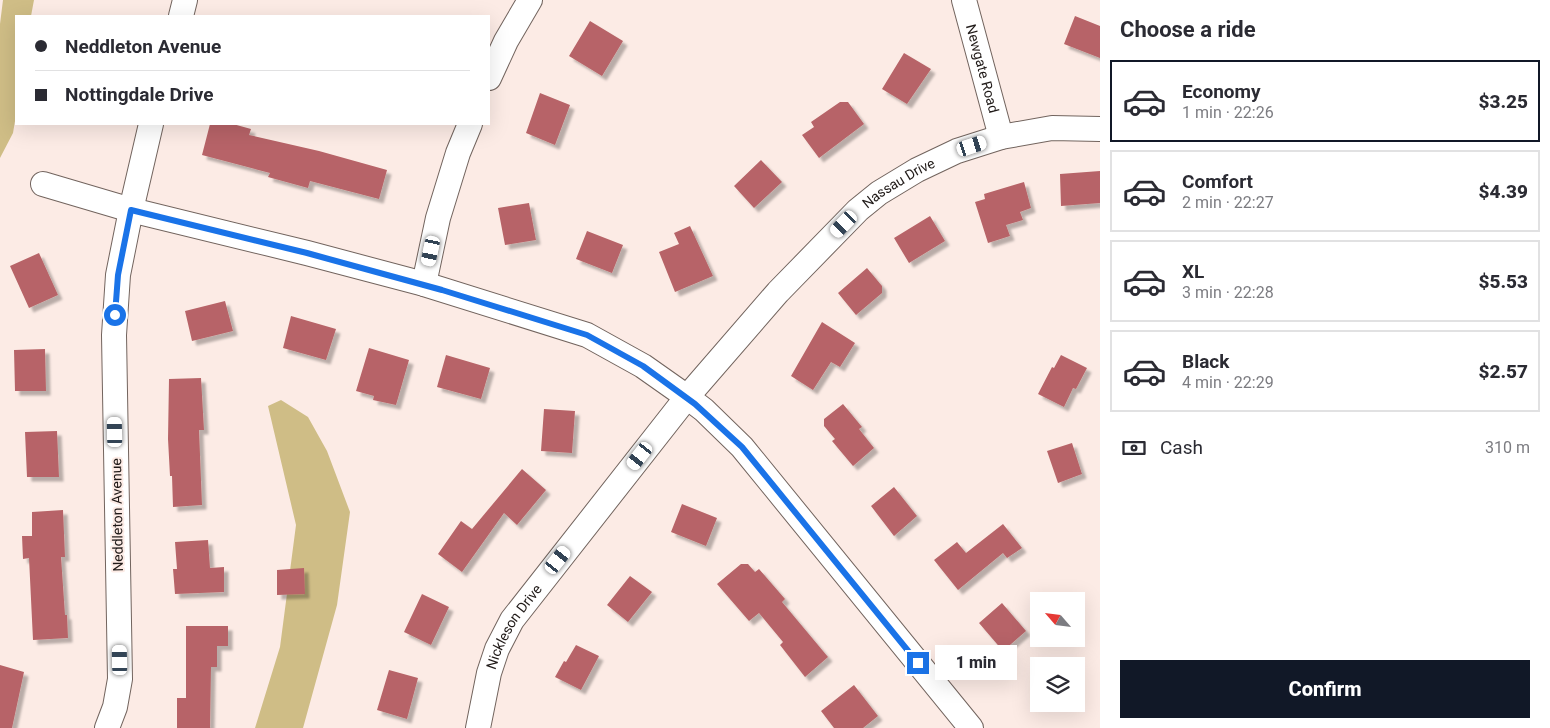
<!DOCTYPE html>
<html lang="en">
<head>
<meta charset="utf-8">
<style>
	:root { --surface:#fff; --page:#f2f2f3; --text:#2b2b33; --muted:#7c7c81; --line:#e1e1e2; --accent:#111827 }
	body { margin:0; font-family:Roboto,sans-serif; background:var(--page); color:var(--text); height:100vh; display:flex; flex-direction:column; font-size:19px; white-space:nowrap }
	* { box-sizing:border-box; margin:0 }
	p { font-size:16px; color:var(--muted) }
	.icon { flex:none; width:28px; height:28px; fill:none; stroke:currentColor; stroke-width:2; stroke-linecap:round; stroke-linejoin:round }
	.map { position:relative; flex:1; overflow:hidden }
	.sheet { display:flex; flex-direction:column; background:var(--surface); width:450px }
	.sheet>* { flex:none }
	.hud { position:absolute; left:15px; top:15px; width:475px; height:110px; border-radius:0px; box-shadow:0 5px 20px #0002; display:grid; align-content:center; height:110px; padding:0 20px; background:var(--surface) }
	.needle { width:32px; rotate:298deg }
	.tools { position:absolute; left:1030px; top:592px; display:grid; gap:10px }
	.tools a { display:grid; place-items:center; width:55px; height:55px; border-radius:0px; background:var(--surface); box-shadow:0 5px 20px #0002; font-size:25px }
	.end { position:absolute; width:22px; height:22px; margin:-11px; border:6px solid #1a73e8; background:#fff; box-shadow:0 0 0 2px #fff }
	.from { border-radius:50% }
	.bubble { position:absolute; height:35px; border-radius:0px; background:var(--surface); box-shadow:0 5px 20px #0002; font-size:16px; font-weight:800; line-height:35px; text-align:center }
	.car { position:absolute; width:15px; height:30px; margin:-15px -8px; border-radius:6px; box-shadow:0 0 4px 1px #0007; background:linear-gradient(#fff 24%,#345 0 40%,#fff 0 76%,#345 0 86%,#fff 0) }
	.hud b { display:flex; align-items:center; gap:18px; height:48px; font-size:19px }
	.hud b+b { border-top:1px solid var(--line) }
	.hud i { width:12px; height:12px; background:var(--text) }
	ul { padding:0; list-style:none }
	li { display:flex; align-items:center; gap:15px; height:82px; margin:0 10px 8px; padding:0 10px; border:2px solid var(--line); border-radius:0px }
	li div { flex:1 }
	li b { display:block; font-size:19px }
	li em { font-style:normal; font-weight:800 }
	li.current { border-color:var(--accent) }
	li>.icon { width:45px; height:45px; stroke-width:1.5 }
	h2 { padding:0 20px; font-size:22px; line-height:60px }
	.pay { display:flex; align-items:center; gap:12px; height:55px; padding:0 20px; font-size:19px }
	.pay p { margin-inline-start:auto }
	.cta { display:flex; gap:10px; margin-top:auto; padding:10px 20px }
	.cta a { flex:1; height:58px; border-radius:0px; background:var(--accent); color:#fff; font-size:20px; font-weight:800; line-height:58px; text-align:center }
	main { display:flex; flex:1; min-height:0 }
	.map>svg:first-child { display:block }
</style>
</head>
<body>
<main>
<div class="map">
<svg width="1100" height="728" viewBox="0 0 1100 728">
	<defs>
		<filter id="shadow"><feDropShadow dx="4.5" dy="4.5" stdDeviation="1" flood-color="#0004"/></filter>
	</defs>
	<rect width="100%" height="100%" fill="#fcebe5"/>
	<!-- green -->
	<path fill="#cfbd86" d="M3,0H34L31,16H16V115L13,133L0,158V24Z
		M281,400L308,417L327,451L350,512L337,605L303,728H255L280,647L296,525L268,406Z"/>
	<!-- building -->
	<path fill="#b76467" filter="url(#shadow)" d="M1075,16L1100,26V58L1064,44Z
		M590,21L623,41L602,76L569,56Z
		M904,53L931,69L907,104L882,89Z
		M540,93L570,105L555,145L526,133Z
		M840,102H848L864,124L819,158L802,135L814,127L811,122Z
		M210,124H233L251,129L249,135L319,151L387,170L379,199L310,181L308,188L268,177L270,173L202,155Z
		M761,160L782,182L754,208L734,186Z
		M1100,171V203L1061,206L1060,174Z
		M1024,182L1031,208L1020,212L1023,220L1006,225L1010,236L988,243L975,202L985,199L984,194Z
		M529,203L536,240L505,245L498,208Z
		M930,216L945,241L909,263L894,238Z
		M690,226L713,276L675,292L659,252L679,244L674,233Z
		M587,231L623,245L612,273L576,259Z
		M39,253L58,295L29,308L10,266Z
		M867,268L882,286V293L856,315L838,293Z
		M225,301L233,331L192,341L185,311Z
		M291,316L336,329L326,360L283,348Z
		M822,322L855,343L840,367L831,362L813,390L791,376Z
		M369,348L409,360L396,405L373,400L374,396L356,391Z
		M45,349L46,391H15L14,350Z
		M446,355L490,368L481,399L437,387Z
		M1061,355L1087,368L1076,389L1073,388L1064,407L1038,394L1052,367L1054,368Z
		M201,378L204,430H199L202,505L173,507L172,476H170L168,439L169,379Z
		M843,404L862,427L859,429L874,448L853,466L832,441L835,439L824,426V419Z
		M544,409L575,411L572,453L541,451Z
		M57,431L59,477H27L25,432Z
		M1072,443L1082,474L1058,483L1047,451Z
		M522,469L546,490L517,525L504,513L462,572L438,554L461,521L472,529Z
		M894,487L917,516L894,536L871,506Z
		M682,504L717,518L706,546L671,532Z
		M63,510L65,557H61L65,615H67L68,638L33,640L29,558L23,559L22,536H32V512Z
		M1003,524L1022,548L1007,558L1003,553L958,590L934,560L957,542L966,553Z
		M208,540L210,568L224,567V592L175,594L173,569H177L175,542Z
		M741,564H748L755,572L759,569L785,599L782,602L828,657L805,677L780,645L783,642L759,613L749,621L717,584Z
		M304,568L305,594L277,595V570Z
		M630,576L652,592L628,622L607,605Z
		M422,594L449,607L431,645L404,632Z
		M1002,603L1026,631L1003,651L979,623Z
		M186,626H228V646H217V667H211L210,728H177V698H186Z
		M576,645L599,656L581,690L555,677L564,661L566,662Z
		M0,665L24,672L12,728H0Z
		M389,670L418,678L407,719L377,710Z
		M854,685L878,716L863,728H834L821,711Z"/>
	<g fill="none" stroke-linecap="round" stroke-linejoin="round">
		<defs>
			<g id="street">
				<path id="s1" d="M964,0L1001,137"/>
				<path d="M181,16L185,0"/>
				<path d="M489,78L506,41L530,0"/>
				<path d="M43,184L131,210L307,253L424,284L587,335L643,366L687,397L704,410L742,447L971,728"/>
				<path d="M424,284L438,218L458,153L470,124"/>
				<path d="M107,728L115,707L120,679L114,335L118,275L131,210L151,124"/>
				<path id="s2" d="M478,728L489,673L497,649L512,620L687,397L778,292L858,210L879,193L917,170L957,151L1001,137L1052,128L1100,129"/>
			</g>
		</defs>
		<!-- street casing -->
		<use href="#street" stroke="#72645e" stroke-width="26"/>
		<!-- street -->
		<use href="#street" stroke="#fff" stroke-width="24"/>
	</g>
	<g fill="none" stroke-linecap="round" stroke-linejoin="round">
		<!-- route -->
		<path stroke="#1a73e8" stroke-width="6" d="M115,315L118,275L131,210L307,253L442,290L587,335L643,366L695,404L742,447L918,663"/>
	</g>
	<g text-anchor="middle" stroke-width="4" stroke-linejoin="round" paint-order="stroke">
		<!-- street labels -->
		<g font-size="14" fill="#201a18" stroke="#fcebe5">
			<text dy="5" stroke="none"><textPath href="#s1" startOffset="71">Newgate Road</textPath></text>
			<text dy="5" stroke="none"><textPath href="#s2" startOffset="700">Nassau Drive</textPath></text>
			<text transform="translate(117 515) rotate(-91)" y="5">Neddleton Avenue</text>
			<text dy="5" stroke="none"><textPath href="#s2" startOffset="109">Nickleson Drive</textPath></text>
		</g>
	</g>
</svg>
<div class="tools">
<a><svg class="needle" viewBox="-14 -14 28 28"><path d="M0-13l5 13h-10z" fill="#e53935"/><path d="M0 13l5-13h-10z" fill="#7c7c81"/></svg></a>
<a><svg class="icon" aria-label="layers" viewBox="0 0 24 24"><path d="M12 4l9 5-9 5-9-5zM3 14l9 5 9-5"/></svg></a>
</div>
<i class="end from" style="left:115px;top:315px"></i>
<i class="end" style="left:918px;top:663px"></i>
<div class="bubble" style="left:935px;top:645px;width:82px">1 min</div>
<i class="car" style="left:972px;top:146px;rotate:72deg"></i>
<i class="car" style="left:844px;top:224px;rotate:224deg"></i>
<i class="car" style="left:431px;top:251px;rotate:192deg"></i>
<i class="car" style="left:115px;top:432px;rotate:359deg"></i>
<i class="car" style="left:640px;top:456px;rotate:218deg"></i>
<i class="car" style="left:558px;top:560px;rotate:39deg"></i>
<i class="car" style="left:120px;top:660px;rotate:359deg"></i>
<div class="hud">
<b><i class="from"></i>Neddleton Avenue</b>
<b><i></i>Nottingdale Drive</b>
</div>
</div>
<section class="sheet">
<h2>Choose a ride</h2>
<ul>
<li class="current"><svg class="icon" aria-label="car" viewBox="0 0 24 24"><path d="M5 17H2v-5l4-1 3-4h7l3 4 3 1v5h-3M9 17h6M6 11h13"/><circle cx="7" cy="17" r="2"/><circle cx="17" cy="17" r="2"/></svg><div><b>Economy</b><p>1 min · 22:26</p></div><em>$3.25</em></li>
<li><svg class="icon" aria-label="car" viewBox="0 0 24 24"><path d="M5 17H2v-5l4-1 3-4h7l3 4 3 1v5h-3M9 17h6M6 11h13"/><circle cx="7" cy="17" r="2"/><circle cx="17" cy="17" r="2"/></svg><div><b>Comfort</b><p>2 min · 22:27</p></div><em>$4.39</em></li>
<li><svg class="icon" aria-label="car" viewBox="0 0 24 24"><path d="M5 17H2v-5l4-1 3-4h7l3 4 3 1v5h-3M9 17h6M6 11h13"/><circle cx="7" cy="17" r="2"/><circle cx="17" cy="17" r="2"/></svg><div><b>XL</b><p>3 min · 22:28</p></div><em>$5.53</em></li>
<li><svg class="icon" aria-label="car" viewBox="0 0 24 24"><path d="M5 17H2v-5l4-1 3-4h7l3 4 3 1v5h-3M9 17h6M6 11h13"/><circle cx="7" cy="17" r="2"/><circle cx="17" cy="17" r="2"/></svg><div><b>Black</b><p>4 min · 22:29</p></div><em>$2.57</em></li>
</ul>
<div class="pay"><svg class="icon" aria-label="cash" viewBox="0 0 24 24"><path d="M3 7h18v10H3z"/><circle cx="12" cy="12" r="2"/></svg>Cash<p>310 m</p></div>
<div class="cta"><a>Confirm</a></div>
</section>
</main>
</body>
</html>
